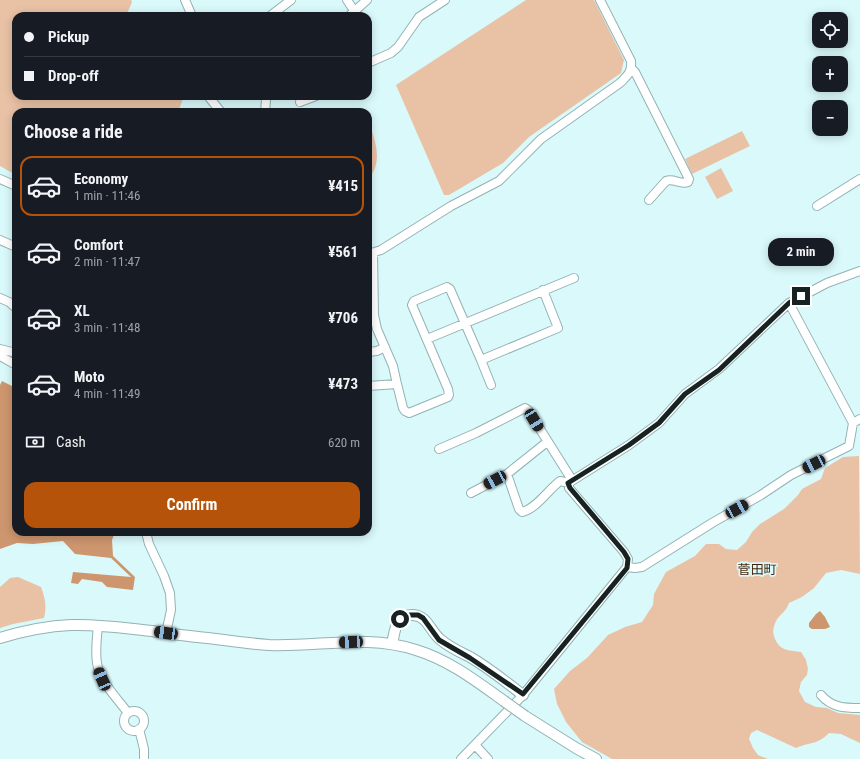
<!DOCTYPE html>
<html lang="en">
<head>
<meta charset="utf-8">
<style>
	:root { --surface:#171b24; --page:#20242c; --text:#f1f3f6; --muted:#9ea1a6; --line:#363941; --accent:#b45309 }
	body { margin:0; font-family:"Roboto Condensed","Noto Sans JP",sans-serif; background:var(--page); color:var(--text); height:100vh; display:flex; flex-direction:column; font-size:15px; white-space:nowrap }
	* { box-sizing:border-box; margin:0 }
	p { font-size:13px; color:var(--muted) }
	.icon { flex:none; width:22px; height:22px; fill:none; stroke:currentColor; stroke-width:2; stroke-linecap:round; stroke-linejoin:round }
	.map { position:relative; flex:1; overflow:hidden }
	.drawer { position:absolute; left:12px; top:108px; width:360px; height:428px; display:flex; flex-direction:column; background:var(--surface); border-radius:12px; box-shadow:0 2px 10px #0003 }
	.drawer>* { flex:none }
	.top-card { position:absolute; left:12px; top:12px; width:360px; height:88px; border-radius:12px; box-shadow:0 2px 10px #0003; display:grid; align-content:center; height:88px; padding:0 12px; background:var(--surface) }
	.buttons { position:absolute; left:812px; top:12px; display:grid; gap:8px }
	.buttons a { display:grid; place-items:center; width:36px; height:36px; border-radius:8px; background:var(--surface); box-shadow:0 2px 10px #0003; font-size:20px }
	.end { position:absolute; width:18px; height:18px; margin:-9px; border:5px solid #172223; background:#fff; box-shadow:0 0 0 2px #fff }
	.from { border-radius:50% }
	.bubble { position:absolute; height:28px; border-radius:12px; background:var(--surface); box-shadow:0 2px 10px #0003; font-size:13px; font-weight:700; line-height:28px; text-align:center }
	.car { position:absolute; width:12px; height:24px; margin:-12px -6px; border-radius:5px; box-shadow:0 0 3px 1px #0007; background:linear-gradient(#222 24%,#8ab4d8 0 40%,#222 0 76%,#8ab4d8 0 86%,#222 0) }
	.top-card b { display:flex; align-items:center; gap:14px; height:38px; font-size:15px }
	.top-card b+b { border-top:1px solid var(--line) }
	.top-card i { width:10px; height:10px; background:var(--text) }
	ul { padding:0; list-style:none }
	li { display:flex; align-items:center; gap:12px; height:60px; margin:0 8px 6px; padding:0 4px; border:2px solid transparent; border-radius:12px }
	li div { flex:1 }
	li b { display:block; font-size:15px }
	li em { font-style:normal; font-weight:700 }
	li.current { border-color:var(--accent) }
	li>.icon { width:36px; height:36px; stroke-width:1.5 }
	h2 { padding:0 12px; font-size:18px; line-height:48px }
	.pay { display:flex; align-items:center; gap:10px; height:44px; padding:0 12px; font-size:15px }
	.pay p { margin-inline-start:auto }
	.button { display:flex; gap:8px; margin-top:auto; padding:8px 12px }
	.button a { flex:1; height:46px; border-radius:12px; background:var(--accent); color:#fff; font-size:16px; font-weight:700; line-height:46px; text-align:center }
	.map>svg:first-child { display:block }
</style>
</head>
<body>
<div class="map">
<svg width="860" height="759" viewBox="0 0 860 759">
	<rect width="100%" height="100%" fill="#daf9fb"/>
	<!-- green -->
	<path fill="#e9c2a6" d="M0,0H131L132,2L126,16H16V96H184L178,112H16V175L0,166Z
		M526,0H594L624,60L621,73L529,137L503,163L449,195H444L396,85Z
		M368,121C375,138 384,163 368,179Z
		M742,131L750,146L692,174L685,159Z
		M721,168L733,191L717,199L705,177Z
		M859,456L860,574L841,570L826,573L814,588L802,597L789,603C786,612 780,614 776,621C774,626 772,631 774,636C779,651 787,650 801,652L806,660L808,669L807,675L801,682L799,691L805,702L816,707L827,708L838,713L860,715V743L841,734L829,733C818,745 809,742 796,748L757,730L751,733L749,739L753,748L758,755L768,759H612L582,742L566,722L557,704L554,689L570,671L587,658L608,635L625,627L642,622L653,605L654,594L666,572L695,556L706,544H719L726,549L737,550L746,542L752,532L760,524L784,509L798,495L802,489L821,479L825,468L843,457Z
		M18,577L41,587C45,598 47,606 44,618L13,624L0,628V587L10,578Z"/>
	<!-- water -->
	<path fill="#cd966e" d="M2,381L16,388V532H115L112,540L113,556L135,577L133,590L107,587L102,582L82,579L78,584L71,583L73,572L131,577L111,558L75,554L63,541L33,544L17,543L0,549V385Z
		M820,611L825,617L830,627L825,629H812L809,627V623L816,614Z"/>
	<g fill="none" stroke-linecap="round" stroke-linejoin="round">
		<defs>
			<path id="minor" d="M185,0L192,16
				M347,0L355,12
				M270,16L291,0
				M349,16L367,0
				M368,63L391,53L398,47L419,17L445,0
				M632,69L635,72L689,179L688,182C680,185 674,178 666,181L649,200
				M208,96L221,112
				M300,102L316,96
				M265,112L266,100
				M0,179L16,186
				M817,206L860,179
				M0,240L16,247
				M373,253L374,315L377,329L393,366L397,384
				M368,254L381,250L451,206L499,181L541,139L620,83C628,75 632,72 631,61L600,0
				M0,298L9,302L16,308
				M427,339L574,278
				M0,349L16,353
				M368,352L377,351L385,347
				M0,356L16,365
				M491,385L481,360L558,328L543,290
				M368,386L397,384L403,408L405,411L409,413L448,397L449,395L448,389L412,305L414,301L447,287L450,289L481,360
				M853,423L860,419
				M439,449L476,433L525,408L528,410L572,480
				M507,474L519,509L522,512C535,510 549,489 560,481L569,483
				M471,493L507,474L547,442
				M146,532L149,544L164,576L170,593L171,610L166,633
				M627,567L635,568L642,567L712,523L761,495L791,475L849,446L853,423L789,303
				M98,625C97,638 95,651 97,663C100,682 117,698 128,713
				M821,695C832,708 845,708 860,708
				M124 721a10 10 0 1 1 20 0a10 10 0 1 1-20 0Z
				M139,729L144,749V759
				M475,745L488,759
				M461,759L523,695L627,567L628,559L624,552L569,488V483L570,482L629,445L659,423L685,394L719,369L789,303L827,283L860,271"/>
			<path id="tertiary" d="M0,638C23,631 47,626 71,625C98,624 125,628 152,631C176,635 200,637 224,640C239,642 254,644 269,645C320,647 366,634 416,650C449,660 476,681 504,701
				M392,644C395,631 395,615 412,615C428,615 430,632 441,640C449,647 460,652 470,657C489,668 506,682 523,695
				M525,716L576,748L596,759"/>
		</defs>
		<!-- minor casing -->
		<use href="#minor" stroke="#94b2b3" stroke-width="10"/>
		<!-- tertiary casing -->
		<use href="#tertiary" stroke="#94b2b3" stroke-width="12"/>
		<!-- minor -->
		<use href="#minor" stroke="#fff" stroke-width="8"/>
		<!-- tertiary -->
		<use href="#tertiary" stroke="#fff" stroke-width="10"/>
		<defs>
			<path id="tertiary-bridge" d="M504,701L525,716"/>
		</defs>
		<!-- tertiary-bridge casing -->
		<use href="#tertiary-bridge" stroke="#94b2b3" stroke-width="12" stroke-linecap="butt"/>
		<!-- tertiary-bridge -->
		<use href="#tertiary-bridge" stroke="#fff" stroke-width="10"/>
	</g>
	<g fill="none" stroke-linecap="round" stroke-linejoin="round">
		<!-- route -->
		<path stroke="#172223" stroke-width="5" d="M400,619L404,616L410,615H418L423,618L439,640L470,658L523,694L627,568L628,559L624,552L570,488L568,483L629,445L659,423L685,394L719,370L789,303L801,296"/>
	</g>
	<g text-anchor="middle" stroke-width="3.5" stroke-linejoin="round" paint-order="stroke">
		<!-- quarter labels -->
		<g font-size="13" fill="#44250b" stroke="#daf9fb">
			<text x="757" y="574">菅田町</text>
		</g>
	</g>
</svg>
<div class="buttons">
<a><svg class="icon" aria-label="locate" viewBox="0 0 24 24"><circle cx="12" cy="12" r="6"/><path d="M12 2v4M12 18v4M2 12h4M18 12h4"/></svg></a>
<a>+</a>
<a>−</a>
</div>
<i class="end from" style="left:400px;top:619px"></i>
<i class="end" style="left:801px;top:296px"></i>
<div class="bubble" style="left:768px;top:238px;width:66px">2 min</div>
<i class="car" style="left:534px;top:420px;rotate:149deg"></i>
<i class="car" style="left:814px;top:464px;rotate:243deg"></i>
<i class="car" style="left:495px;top:480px;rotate:242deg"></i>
<i class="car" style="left:737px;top:509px;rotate:61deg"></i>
<i class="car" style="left:166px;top:633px;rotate:278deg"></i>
<i class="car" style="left:351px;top:642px;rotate:267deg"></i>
<i class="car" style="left:102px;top:679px;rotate:337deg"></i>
<div class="top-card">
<b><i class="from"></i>Pickup</b>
<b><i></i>Drop-off</b>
</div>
<section class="drawer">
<h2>Choose a ride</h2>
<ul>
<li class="current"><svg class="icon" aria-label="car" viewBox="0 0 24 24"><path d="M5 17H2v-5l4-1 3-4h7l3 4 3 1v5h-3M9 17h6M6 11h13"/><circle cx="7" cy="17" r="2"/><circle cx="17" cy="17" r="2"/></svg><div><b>Economy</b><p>1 min · 11:46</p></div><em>¥415</em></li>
<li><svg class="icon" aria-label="car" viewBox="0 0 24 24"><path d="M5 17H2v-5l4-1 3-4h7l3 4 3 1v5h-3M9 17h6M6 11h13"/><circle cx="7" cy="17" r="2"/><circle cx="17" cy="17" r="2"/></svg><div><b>Comfort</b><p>2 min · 11:47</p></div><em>¥561</em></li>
<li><svg class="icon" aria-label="car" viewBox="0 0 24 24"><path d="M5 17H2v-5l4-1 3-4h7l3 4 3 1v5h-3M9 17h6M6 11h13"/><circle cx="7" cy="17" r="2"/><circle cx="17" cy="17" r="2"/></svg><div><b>XL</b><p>3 min · 11:48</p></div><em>¥706</em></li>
<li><svg class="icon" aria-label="car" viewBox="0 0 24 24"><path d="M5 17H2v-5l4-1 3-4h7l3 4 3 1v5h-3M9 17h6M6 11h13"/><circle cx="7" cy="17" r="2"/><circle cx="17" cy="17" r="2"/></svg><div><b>Moto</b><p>4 min · 11:49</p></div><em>¥473</em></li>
</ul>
<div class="pay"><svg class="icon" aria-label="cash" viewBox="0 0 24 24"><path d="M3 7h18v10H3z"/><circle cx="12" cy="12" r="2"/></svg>Cash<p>620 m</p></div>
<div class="button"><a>Confirm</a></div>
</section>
</div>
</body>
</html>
